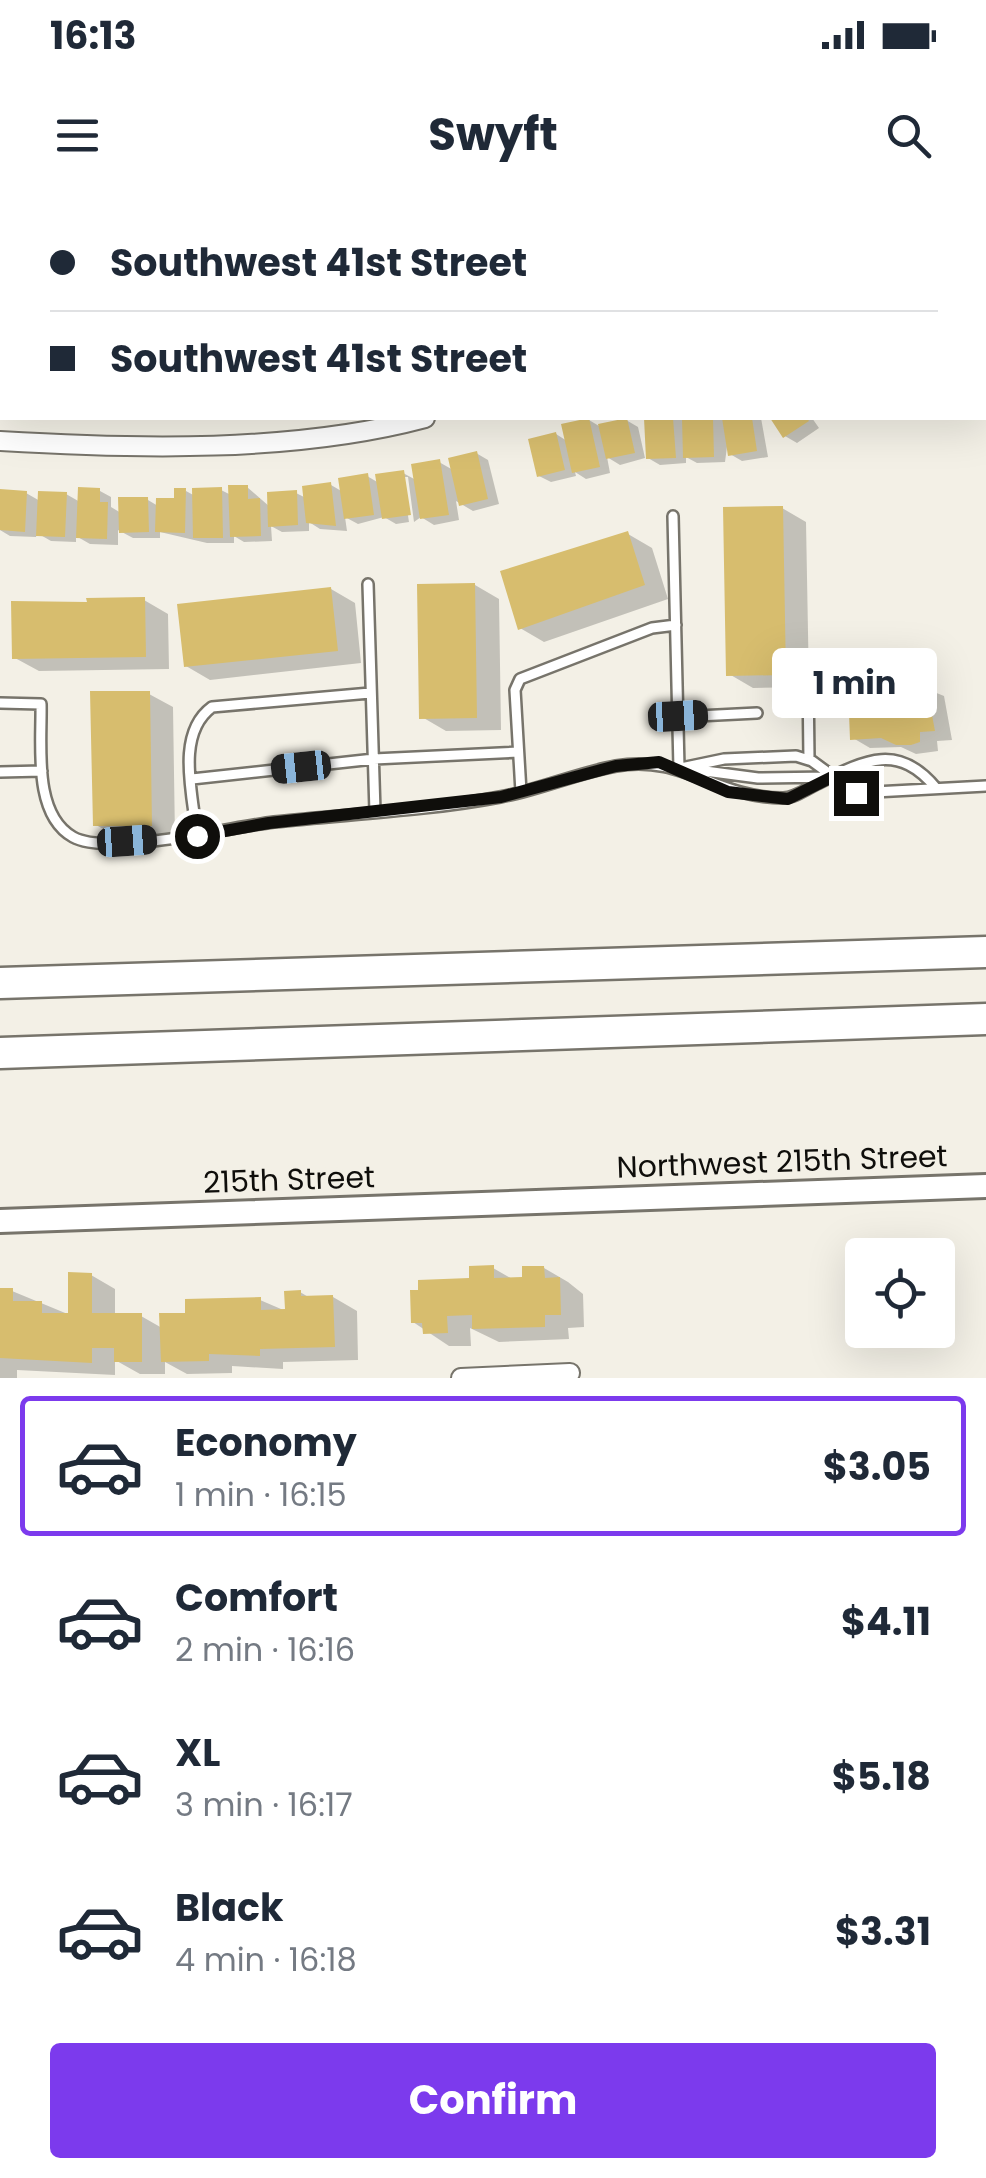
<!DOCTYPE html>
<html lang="en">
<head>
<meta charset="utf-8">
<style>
	:root { --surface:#fff; --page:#f6f6f7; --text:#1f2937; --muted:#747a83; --line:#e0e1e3; --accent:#7c3aed }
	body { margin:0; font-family:Poppins,sans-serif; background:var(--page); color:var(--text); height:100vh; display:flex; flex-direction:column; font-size:38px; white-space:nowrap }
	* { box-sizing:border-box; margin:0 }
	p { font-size:32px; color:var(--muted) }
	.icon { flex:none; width:55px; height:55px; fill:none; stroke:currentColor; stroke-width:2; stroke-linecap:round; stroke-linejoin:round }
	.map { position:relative; height:1178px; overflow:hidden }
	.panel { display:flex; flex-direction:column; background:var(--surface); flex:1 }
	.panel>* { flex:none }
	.guide { position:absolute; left:0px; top:0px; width:988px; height:220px; box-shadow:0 10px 40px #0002; display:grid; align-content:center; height:220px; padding:0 50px; background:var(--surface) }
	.fabs { position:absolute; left:845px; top:1038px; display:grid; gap:20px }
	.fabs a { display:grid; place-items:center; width:110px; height:110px; border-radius:10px; background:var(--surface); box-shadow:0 10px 40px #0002; font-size:50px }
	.end { position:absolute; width:45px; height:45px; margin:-22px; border:12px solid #0f0e0b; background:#fff; box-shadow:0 0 0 5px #fff }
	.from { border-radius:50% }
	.bubble { position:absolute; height:70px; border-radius:10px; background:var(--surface); box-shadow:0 10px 40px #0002; font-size:32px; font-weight:700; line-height:70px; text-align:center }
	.car { position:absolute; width:30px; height:60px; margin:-30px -15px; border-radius:12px; box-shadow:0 0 8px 2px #0007; background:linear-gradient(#222 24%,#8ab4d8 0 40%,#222 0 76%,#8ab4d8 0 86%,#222 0) }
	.guide b { display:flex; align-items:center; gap:35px; height:95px; font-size:38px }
	.guide b+b { border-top:2px solid var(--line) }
	.guide i { width:25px; height:25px; background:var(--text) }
	ul { padding:18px 0 0; list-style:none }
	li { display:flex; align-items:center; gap:30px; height:140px; margin:0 20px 15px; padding:0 30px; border:5px solid transparent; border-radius:10px }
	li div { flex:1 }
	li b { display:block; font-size:38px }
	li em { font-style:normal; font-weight:700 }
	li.current { border-color:var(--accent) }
	li>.icon { width:90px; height:90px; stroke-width:1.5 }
	.button { display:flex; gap:20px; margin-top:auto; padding:20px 50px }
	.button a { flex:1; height:115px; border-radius:10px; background:var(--accent); color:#fff; font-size:40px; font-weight:700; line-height:115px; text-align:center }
	.status { display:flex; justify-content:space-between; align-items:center; height:70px; padding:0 50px; background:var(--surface); direction:ltr }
	.status svg { height:28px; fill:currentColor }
	header { display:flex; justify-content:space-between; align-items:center; height:130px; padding:0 50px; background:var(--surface); font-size:45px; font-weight:700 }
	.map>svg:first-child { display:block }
</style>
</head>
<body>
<div class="status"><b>16:13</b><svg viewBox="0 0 49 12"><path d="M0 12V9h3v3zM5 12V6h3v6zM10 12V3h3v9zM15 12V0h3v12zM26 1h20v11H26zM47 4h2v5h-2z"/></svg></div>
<header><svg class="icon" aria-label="menu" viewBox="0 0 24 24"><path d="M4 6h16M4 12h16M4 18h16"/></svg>Swyft<svg class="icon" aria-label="search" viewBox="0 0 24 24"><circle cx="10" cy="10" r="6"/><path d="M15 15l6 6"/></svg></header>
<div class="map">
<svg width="986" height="1178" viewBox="0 0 986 1178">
	<rect width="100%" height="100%" fill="#f3f0e6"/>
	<!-- shadow -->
	<path fill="#0003" d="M0,0H53L2,2V26Z
		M62,0H177L185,2H61Z
		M316,0H394L316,2Z
		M720,0L724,2H693L692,1Z
		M818,0H840L845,2H822Z
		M985,20H986V106H985Z
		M646,218H761L768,257L742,261L730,254L728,239L725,262L697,263L686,257V263L660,265L648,258Z
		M773,218H812L819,228L797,243L785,236Z
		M589,220L599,226L626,220L638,227L645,258L620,265L607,257L610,273L586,279L575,272L576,276L551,282L539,276L556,234L567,241Z
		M476,253L488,260L499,304L473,311L456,301L459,320L434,325L421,317L414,322L408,277H402L409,322L396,324L384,317L358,324L345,317L347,331L320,329L309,322V331L282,332L271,326L272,341L244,342L234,336V343H207L160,332V338H133L118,330V345L90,344L76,336V342L51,341L37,333L36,337L10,336L0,330V292L26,293L40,301L66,294L80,302L100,291L111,297V307L121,313L148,300L158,306L177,301L186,291L195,296L221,290L231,295L247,287L270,307L296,293L306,298L331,285L343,292L367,276L379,283L403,273L416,280L439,262L453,270Z
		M782,308L806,322L809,487L753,488L729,474Z
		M628,334L652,348L668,399L544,442L520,428Z
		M475,385L499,399L501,530L446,531L422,517Z
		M331,389L355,403L361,463L210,480L186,466Z
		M144,400L168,414L169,469L39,471L15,458L89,405Z
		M907,481L944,496L952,540L937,541L938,551L916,554L901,547L870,548L853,538L860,515V486Z
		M149,494L173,507L175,638H120L96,625Z
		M493,1068L514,1080L525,1079L544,1068L568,1082L583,1094L584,1127L568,1128L569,1139L499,1142L470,1128L471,1146H449L413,1122Z
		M91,1075L115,1089V1116H141L162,1128L188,1115L260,1100L288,1112L300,1092L310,1098L333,1097L357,1111L358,1160L283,1162V1169L232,1166V1173L187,1174L165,1162V1174H140L115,1160V1175L17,1170V1178H0V1091H12L70,1115Z"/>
	<!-- building -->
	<path fill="#d7bd6e" d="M589,218L600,267L572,273L561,224Z
		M627,218L635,253L606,259L598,224Z
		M644,218H673L676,258L646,259Z
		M682,218H713L714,257L683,258Z
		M722,218H752L757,251L728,256Z
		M770,218H807L809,221L783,238Z
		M556,232L565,270L537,277L528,239Z
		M477,251L488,299L459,306L448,258Z
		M440,259L449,315L420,319L411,264Z
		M404,270L411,315L382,319L375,274Z
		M368,273L374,315L344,319L338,278Z
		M331,282L336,326L306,323L302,286Z
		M228,285H248V299L260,298L261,336L230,337Z
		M78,287L100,288V302H108L107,339L76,338Z
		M222,287L223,338H193L192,288Z
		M174,288H186L185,333L155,332L156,298H174Z
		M0,289L27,291L25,332L0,330Z
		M297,290L298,325L268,327L267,292Z
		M38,291L67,292L65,337L36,336Z
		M118,297H148L149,332L119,333Z
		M783,306L786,475L726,476L723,307Z
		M628,331L645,385L518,430L500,371Z
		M475,383L477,518L419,519L417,384Z
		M331,387L338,451L184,467L177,404Z
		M145,397L146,457L12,459L11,401L87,402L86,398Z
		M884,478L926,483L935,531L920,532V542L911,545H896L881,538L850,540L849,513L858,512L857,483H884Z
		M90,491H150L152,626H93Z
		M494,1065V1078L522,1077V1066H544L545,1078L560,1077L561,1115H545V1127L472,1129V1115L447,1116L448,1133L423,1134L422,1123H411L410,1090H418V1080L469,1078V1066Z
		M68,1072L92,1073V1113H142V1162H114V1148H92V1163L0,1158V1088H13V1101H42V1113H68Z
		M301,1090V1096L333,1095L335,1147L260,1149V1156L209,1154V1161L161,1162L159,1113H185V1099L261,1097V1110L285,1109L284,1091Z"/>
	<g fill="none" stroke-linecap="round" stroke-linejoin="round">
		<defs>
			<path id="lane" d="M910,0V2
				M985,134H986
				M673,316L679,568
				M368,384L375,612
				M808,476L809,560
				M0,503L41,504C42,543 32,614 73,637C109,657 231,627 274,622C349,614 426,611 500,597C539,590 577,573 616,566C683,554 715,598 783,598C794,598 807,589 817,584C865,560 898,542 936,588
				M678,517L757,513
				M681,568L724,559L796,556L812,561L856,593L986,586
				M690,569L758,578L829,577
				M0,572L42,571
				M192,579L374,559L518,552
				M521,592L515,490L520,479L652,428L676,425
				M197,636C193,595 175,534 212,507L370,493"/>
			<path id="street" d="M760,0V2
				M450,2L454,0
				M0,241C135,249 294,253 425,218
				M461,1178L570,1173"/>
			<path id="secondary" d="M0,1021L986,986"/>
			<path id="highway" d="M0,783L986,752
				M0,853L986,819"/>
		</defs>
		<!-- lane casing -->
		<use href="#lane" stroke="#77746b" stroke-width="14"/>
		<!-- street casing -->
		<use href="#street" stroke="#77746b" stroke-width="22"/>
		<!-- secondary casing -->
		<use href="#secondary" stroke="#77746b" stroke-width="28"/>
		<!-- highway casing -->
		<use href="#highway" stroke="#77746b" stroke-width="35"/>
		<!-- lane -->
		<use href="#lane" stroke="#fff" stroke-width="9"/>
		<!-- street -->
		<use href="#street" stroke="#fff" stroke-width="18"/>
		<!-- secondary -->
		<use href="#secondary" stroke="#fff" stroke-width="22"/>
		<!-- highway -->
		<use href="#highway" stroke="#fff" stroke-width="30"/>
	</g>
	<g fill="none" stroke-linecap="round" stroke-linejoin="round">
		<!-- route -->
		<path stroke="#0f0e0b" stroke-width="12" d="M197,636L269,623L501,597L616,566L659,562L728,592L788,599L832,577L856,593"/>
	</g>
	<g text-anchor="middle" stroke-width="9" stroke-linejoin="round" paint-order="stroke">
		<!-- street labels -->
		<g font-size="30" fill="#0f0e0b" stroke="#f3f0e6">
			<text transform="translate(782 962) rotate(-2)" y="10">Northwest 215th Street</text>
			<text transform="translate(289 980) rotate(-2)" y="10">215th Street</text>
		</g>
	</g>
</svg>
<div class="fabs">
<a><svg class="icon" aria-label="locate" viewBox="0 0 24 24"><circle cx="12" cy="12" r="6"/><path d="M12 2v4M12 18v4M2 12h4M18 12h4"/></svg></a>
</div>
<i class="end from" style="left:197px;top:636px"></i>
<i class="end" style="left:856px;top:593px"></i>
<div class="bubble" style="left:772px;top:448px;width:165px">1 min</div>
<i class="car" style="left:678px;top:516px;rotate:87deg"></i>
<i class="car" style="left:301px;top:567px;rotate:264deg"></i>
<i class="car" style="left:127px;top:641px;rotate:86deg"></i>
<div class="guide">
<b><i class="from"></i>Southwest 41st Street</b>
<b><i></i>Southwest 41st Street</b>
</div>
</div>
<section class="panel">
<ul>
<li class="current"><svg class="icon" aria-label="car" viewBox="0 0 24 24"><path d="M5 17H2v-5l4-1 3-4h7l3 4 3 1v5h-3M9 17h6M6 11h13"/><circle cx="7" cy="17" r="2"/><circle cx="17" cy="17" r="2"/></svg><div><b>Economy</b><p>1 min · 16:15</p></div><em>$3.05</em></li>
<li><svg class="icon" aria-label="car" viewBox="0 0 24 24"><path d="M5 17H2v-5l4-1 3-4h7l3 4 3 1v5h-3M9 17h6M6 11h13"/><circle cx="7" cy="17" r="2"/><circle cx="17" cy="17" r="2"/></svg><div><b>Comfort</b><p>2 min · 16:16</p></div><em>$4.11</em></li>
<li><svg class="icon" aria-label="car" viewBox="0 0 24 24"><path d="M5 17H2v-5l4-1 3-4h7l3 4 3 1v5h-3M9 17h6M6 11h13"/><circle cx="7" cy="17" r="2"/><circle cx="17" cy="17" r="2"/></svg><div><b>XL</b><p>3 min · 16:17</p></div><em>$5.18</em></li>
<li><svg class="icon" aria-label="car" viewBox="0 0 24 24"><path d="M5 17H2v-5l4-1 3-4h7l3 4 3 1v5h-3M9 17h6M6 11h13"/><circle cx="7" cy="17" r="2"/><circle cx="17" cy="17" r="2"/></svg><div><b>Black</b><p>4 min · 16:18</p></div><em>$3.31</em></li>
</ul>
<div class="button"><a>Confirm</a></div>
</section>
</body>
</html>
